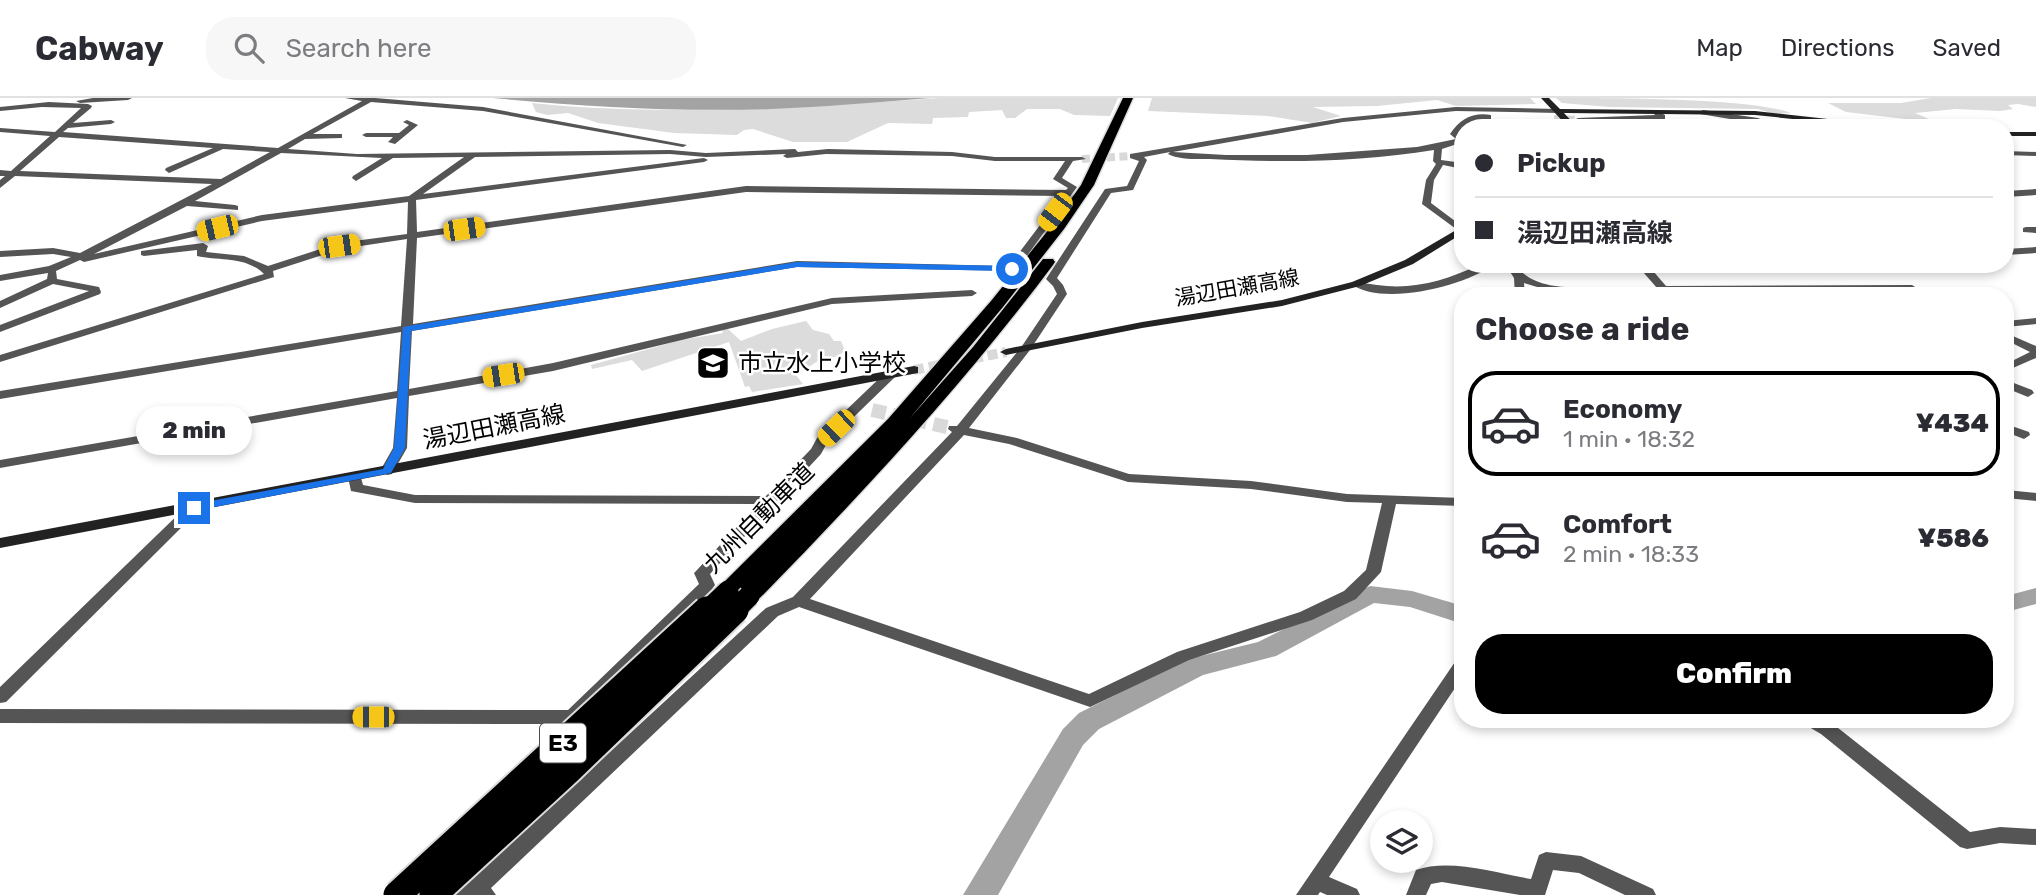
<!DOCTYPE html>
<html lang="en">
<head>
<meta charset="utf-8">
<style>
	:root { --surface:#fff; --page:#f7f7f7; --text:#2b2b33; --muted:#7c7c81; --line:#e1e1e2; --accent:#000 }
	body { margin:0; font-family:Rubik,"Noto Sans JP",sans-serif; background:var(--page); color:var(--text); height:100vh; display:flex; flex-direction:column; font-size:26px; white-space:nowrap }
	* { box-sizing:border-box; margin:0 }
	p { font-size:23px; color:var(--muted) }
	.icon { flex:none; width:38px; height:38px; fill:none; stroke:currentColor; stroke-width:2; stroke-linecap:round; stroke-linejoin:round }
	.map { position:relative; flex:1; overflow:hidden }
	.panel { position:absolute; left:1454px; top:189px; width:560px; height:441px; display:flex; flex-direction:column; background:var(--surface); border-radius:28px; box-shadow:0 4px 10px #0003 }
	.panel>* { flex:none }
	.hud { position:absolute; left:1454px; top:21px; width:560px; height:154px; border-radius:28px; box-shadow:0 4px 10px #0003; display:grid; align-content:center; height:154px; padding:0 21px; background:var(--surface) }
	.tools { position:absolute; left:1370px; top:712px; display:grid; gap:14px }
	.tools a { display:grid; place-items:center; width:63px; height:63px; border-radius:50%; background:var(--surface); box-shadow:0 4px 10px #0003; font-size:35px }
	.end { position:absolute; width:32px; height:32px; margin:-16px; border:9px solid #1a73e8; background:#fff; box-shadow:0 0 0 4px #fff }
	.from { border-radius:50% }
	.bubble { position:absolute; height:49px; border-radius:24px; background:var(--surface); box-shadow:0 4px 10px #0003; font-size:23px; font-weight:800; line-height:49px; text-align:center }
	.car { position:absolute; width:21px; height:42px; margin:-21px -10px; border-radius:9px; box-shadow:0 0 5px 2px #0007; background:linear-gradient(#f5c518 24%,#345 0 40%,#f5c518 0 76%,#345 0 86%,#f5c518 0) }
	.hud b { display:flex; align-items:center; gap:24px; height:66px; font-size:26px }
	.hud b+b { border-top:2px solid var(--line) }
	.hud i { width:18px; height:18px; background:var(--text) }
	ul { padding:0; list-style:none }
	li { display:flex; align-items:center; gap:21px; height:105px; margin:0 14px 10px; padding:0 7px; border:4px solid transparent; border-radius:28px }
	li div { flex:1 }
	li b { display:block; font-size:26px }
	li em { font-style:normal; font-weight:800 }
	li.current { border-color:var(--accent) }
	li>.icon { width:63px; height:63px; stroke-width:1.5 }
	h2 { padding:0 21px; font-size:32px; line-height:84px }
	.cta { display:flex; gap:14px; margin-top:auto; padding:14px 21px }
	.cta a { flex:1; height:80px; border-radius:28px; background:var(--accent); color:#fff; font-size:28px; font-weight:800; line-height:80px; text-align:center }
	header { display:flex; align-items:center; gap:42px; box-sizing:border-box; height:98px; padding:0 35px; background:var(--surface); border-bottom:2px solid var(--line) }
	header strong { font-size:33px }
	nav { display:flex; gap:38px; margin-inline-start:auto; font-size:24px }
	.search { width:490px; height:63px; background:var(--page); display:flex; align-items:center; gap:18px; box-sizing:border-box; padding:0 24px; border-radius:28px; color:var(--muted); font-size:26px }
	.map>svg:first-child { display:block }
</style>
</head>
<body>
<header>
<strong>Cabway</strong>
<div class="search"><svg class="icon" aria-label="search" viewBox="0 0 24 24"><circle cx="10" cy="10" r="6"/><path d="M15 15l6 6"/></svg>Search here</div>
<nav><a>Map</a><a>Directions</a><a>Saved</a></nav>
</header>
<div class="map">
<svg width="2036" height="797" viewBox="0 0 2036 797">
	<rect width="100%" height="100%" fill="#fff"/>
	<!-- green -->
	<path fill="#dcdcdc" d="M939,0H1118L1110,18L1074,17L1060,11H1027L1015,20H1006L1002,12L969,14L968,19L933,20L932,26L888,25L847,44H793L753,31L744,32L737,37L674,35L598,25L568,15L547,17L536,14L532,5C667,19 803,9 939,0Z
		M1152,0H1530L1536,6L1456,8L1437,2L1377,8L1313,9L1341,18L1312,25L1268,18L1148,13Z
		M1556,0C1608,0 1752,0 1791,15L1774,16L1758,11L1609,9L1562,5Z
		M1931,0H2036V9L2018,6L2008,7L2013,11L2000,13L1956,11L1915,15L1929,21L1914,22L1846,14L1828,5H1901Z
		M806,223L813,232L829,236L834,243H841L845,253L838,258L818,263L796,277L803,286L752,294L749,288L745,289L729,244L642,273L632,262L592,271L591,267L681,242L723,235L722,232L728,231L741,243L772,231Z"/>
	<!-- water -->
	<path fill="#a3a3a3" d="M493,0H931C878,4 824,9 771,11C678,14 585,9 493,0Z"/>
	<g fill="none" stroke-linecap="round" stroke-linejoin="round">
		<!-- river -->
		<path fill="#a3a3a3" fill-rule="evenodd" d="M1370,488L1412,493L1463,508V526L1410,509L1374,505L1276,558L1203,577L1099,631L1083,647L998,797H963L1063,631L1079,615L1185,562L1258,544Z
			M2036,490V506L2006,514V498Z"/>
		<!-- minor-tunnel-far1 -->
		<path stroke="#d9d9d9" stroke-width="8" stroke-dasharray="8 4.5" stroke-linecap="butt" d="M1554,21L1578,22
			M1082,61L1132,58"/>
		<!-- minor-tunnel -->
		<path stroke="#d9d9d9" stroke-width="14" stroke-dasharray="14 7" stroke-linecap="butt" d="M872,312L951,330"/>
		<!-- secondary-tunnel -->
		<path stroke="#d9d9d9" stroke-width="10" stroke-dasharray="10 5" stroke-linecap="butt" d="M914,272L1006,254"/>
		<defs>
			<path id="motorway" d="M1123,0H1133L1094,87L1064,131L1003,209L910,320L973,249L1043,161H1053L1055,164L1053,167C963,287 862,396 757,503L749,506L741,503L738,497L728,501L720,498L716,493L720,488L888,321L991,203L1054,125L1081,87Z"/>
		</defs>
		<!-- motorway casing -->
		<use href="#motorway" stroke="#dbdbdb" stroke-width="3"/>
		<!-- minor -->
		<path fill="#555" fill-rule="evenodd" d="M93,0H132L128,2L80,5L76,3Z
			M345,0H375L483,9L687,47L683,49L483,13L371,4L313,36H342V40L305,41L288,51L357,56L670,52L706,55L795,51L798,54L828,51L952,54L995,59H1082L1086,61L1073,63L1062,80L1077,89L1016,173L797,169L412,233L409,291L553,265L832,200L972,192L977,195L972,198L832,206L553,273L409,298L407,350L392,376L387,377L380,373L393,350L397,300L0,370V362L397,293L401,234L0,301V293L401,228L407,141L341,151L273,173L274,179L0,264V257L264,176C246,158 219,163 197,158V152L144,158L141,157V153L203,145L208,148L206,154L244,158L268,168L339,145L407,136L408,104L262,123L84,164L80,162L56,173L57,181L99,189L101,194L100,196L0,234V227L89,193L53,186L0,210V203L47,181L48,175L0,183V177L49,168L71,159L53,156L0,159V153L53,150L80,155L212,86L15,78L0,90V82L5,78H0V72L11,73L50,38L0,34V30L55,34L81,10L42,9L0,13V9L49,4L88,6L92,8L91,10L73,25L111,22L115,24L111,26L68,30L63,34L278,50L362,3ZM59,39L213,50L166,70L165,72L169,75L223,51L270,54L221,81L20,73ZM281,55L382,60L353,78L352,80L356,83L393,60L464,59L409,98L262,117L94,156L187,108L238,112V108L235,107L195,103ZM670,56L706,59L786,56L783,58L787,60L826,56L952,58L995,63H1065L1053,81L1068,90L1066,92L746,88L417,134L416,102L704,64L708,62L704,60L423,96L475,59ZM746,94L1062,98L1009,168L797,163L413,226L417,140Z
			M1456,9L1558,11L1562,13L1558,15L1456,13L1343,24L1173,54L1226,57H1307L1417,49L1456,41L1450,36C1460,21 1473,14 1491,17V21C1476,22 1468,23 1458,35L1463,39V44L1442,51L1441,62L1463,65V71L1443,67L1434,82L1431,105L1463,129V136L1422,106L1426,82L1436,66L1433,63L1434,52C1361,64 1284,65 1210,61C1198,61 1179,62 1168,56L1170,54L1144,59L1147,62L1133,92L1111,95L1057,180L1063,187L1067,196L1030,252L969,330L1017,340L1129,376L1251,383L1347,396L1463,400V408L1396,406L1381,474L1356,501L1312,522L1189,562L1090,609L799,509L778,518L491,790L496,797H430L429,794L432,788L439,785L470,783L766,510L793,499L952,334L948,331L949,328H957L1022,248L1057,196L1053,188L1046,181L1105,91L1127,88L1139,63L1130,60V56L1343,20ZM964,337L1009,346L1128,384L1251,391L1347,404L1382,405L1366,472L1344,493L1300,514L1177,554L1089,596L810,501Z
			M1703,12L1758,20L1781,30H1730L1760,26L1700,16L1699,14Z
			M1657,13L1665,17V21L1578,24L1574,22L1578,20L1655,17L1653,15Z
			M407,22L418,27L395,46L388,44L393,39H366L362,37L366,35H399L409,27L403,24Z
			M2006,53L2036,54V58L2006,57Z
			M2036,91V97L2006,99V93Z
			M2026,129H2036V135L2023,134V130Z
			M2036,149V155L2006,157V151Z
			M1481,166H1495C1465,188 1383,209 1351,186L1356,183C1403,195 1438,186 1481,166Z
			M1505,166H1515C1540,204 1608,180 1623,198L1560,196L1524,185L1525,198H1515L1514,180Z
			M1636,166H1647L1666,188L1912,187L1929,198H1917L1910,193L1672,194L1674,198H1664Z
			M2036,220V226L2006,229V223Z
			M2006,235L2036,248V260L2006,273V266L2030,254L2006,242Z
			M891,272L895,273V279L827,345L821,356L710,476L715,487L712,491L578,624L572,626L0,625V611L568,612L699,486L694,475L697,472L758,406L415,405L351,393L348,379L350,376H360L363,387L415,397L766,398L811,351L817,340L887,273Z
			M2006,282L2032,292L2034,295L2028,299L2006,290Z
			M2006,326L2029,334L2030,337L2024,341L2006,334Z
			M2006,392L2036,395V403L2006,400Z
			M194,405L201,409L199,412L6,604L0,605V589L189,406Z
			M1463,559V578L1329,779L1357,791L1360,797H1327L1320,794L1318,797H1296L1457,561Z
			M1801,621H1825L1833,626L1970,734L2000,729L2036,731V747L2000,745L1967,751L1960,749L1821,636L1804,626Z
			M1546,754L1581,758L1653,791L1656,797H1625L1579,775L1553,772L1545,797H1520L1442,784L1431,786L1426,797H1406L1416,772C1449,760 1496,775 1531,781L1539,757Z"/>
		<!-- secondary -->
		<path fill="#222" fill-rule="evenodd" d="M1541,0H1549L1560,11L1755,13L1909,30H1880L1755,17L1564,15L1578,30H1569Z
			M2006,34H2036V38H2006Z
			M1463,128V135L1413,166L1360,188L1282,208L1142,230L1006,257L1000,254L1006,251L1142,224L1282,202L1352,184L1405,162Z
			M914,268L918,269V275L0,450V440Z"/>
		<!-- motorway -->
		<use href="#motorway" fill="#000" fill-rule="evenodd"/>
		<defs>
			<path id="motorway-bridge-far1" d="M706,514L728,493
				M733,514L749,498"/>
			<path id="motorway-bridge" d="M397,797L707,512
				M433,797L569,672L735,512"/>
		</defs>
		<!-- motorway-bridge-far1 casing -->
		<use href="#motorway-bridge-far1" stroke="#dbdbdb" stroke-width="24" stroke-linecap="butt"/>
		<!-- motorway-bridge casing -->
		<use href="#motorway-bridge" stroke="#dbdbdb" stroke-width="31" stroke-linecap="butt"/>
		<!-- motorway-bridge-far1 -->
		<use href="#motorway-bridge-far1" stroke="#000" stroke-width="21"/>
		<!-- motorway-bridge -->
		<use href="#motorway-bridge" stroke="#000" stroke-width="27"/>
	</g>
	<!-- route -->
	<path fill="#1a73e8" d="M797,164L1012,168L1016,171L1012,173L797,169L411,233L405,350L391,375L194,413L188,410L194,406L383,371L394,350L403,229Z"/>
	<!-- icons -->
	<defs>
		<symbol id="school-square" viewBox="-11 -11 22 22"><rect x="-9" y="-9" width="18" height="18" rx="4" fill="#000" stroke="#fff"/><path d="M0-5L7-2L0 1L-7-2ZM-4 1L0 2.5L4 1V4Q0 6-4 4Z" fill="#fff"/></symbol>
	</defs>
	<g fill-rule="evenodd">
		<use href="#school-square" x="694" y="246" width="38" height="38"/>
	</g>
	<g text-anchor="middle" stroke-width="5" stroke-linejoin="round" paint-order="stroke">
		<!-- far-street labels -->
		<g font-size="21" fill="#000" stroke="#fff">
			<text transform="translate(1237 190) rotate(-10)" y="7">湯辺田瀬高線</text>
		</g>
		<!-- shield labels -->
		<rect fill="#fff" stroke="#4c4c4c" stroke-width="2" x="540" y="625.5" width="46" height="39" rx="5"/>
		<g font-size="23" font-weight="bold" fill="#000">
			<text x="563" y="653">E3</text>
		</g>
		<!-- poi labels -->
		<g font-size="24" fill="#000" stroke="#fff" text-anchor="start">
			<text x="738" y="273">市立水上小学校</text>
		</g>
		<!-- street labels -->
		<g font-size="24" fill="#000" stroke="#fff">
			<text transform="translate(494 329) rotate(-11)" y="8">湯辺田瀬高線</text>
			<text transform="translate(759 420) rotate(-45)" y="8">九州自動車道</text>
		</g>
	</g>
</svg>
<div class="tools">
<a><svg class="icon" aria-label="layers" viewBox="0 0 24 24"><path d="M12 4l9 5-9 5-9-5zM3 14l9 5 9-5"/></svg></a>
</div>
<i class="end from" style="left:1012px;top:171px"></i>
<i class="end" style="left:194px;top:410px"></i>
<div class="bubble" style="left:136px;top:308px;width:116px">2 min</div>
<i class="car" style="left:1055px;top:114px;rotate:217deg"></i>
<i class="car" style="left:217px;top:130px;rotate:257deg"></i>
<i class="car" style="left:464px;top:131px;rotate:82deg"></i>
<i class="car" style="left:339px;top:148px;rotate:82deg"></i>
<i class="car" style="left:503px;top:277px;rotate:261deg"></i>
<i class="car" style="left:836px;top:330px;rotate:226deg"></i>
<i class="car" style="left:373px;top:619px;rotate:270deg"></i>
<div class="hud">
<b><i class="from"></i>Pickup</b>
<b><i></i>湯辺田瀬高線</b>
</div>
<section class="panel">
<h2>Choose a ride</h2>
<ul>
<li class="current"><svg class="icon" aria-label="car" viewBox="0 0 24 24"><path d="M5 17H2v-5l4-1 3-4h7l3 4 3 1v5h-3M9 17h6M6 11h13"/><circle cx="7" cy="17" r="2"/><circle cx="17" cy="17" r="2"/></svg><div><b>Economy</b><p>1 min · 18:32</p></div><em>¥434</em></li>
<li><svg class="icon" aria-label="car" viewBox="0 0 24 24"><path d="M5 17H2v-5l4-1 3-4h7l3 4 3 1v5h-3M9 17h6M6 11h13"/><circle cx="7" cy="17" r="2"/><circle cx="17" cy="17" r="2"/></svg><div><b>Comfort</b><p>2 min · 18:33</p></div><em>¥586</em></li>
</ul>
<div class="cta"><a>Confirm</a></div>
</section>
</div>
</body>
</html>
